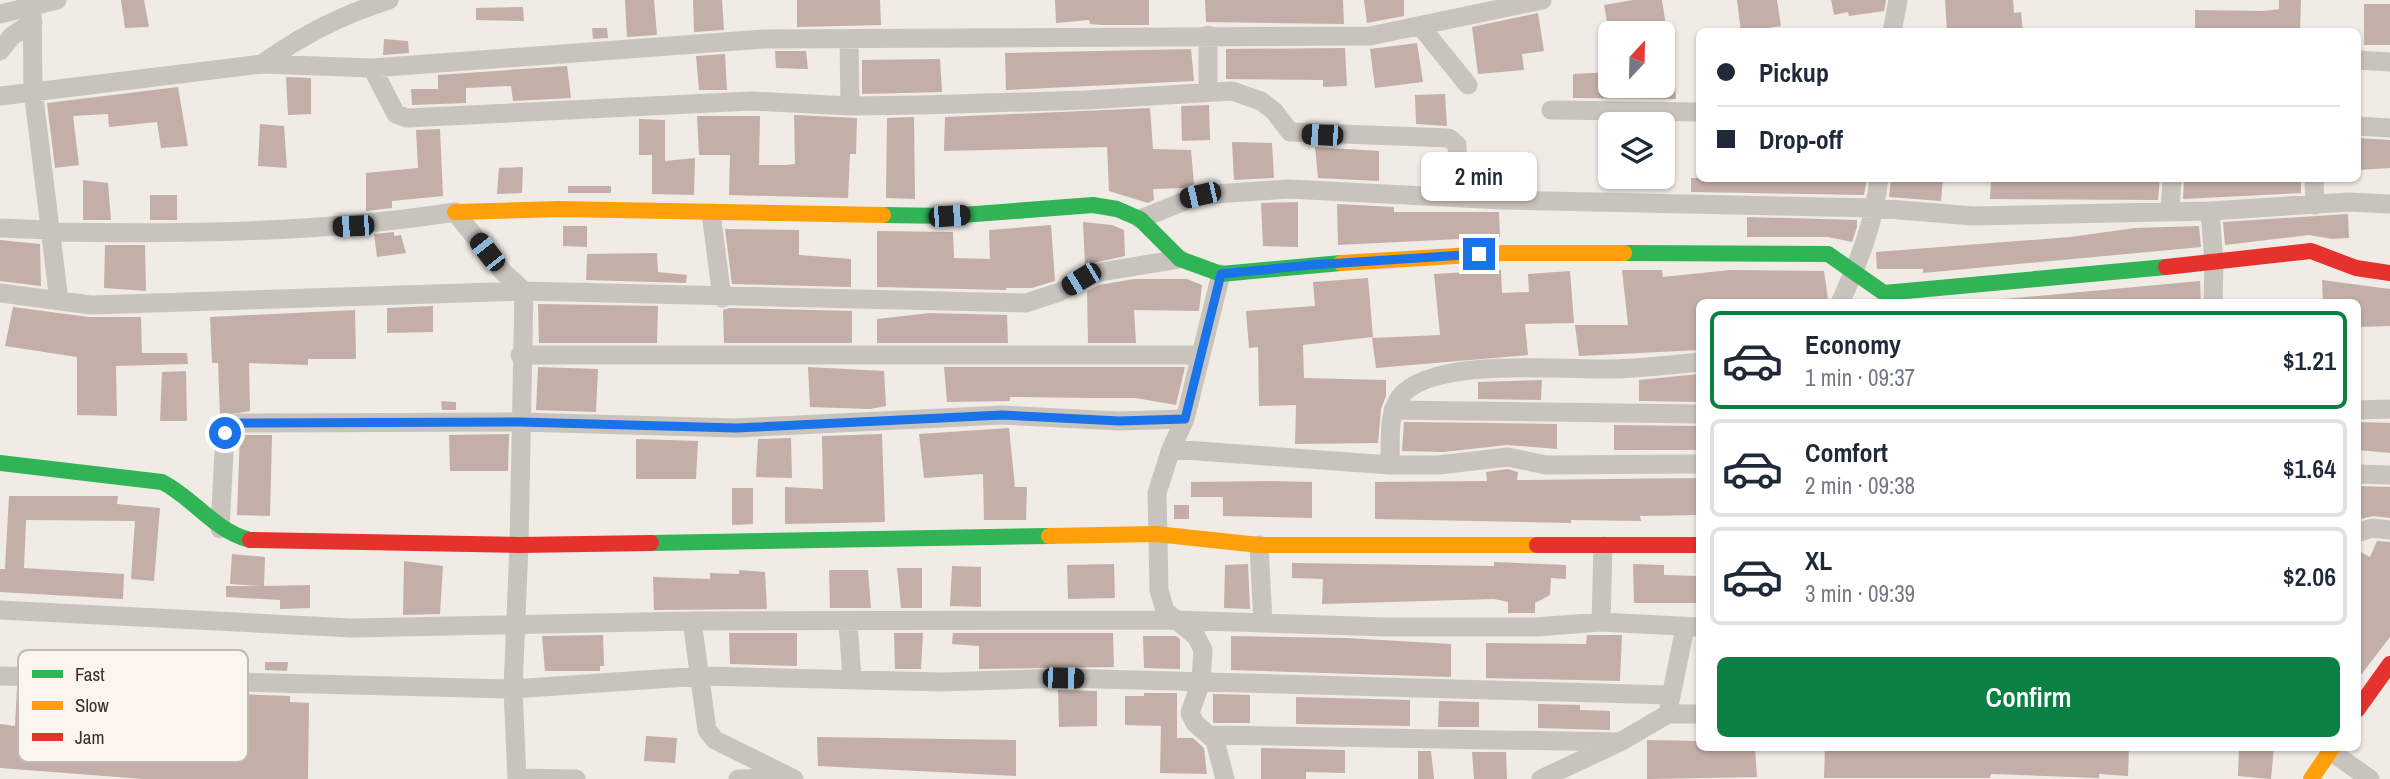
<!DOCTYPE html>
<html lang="en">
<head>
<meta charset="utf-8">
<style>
	:root { --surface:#fff; --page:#f6f6f7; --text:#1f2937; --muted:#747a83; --line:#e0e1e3; --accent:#0b8043 }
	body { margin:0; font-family:"Archivo Narrow",sans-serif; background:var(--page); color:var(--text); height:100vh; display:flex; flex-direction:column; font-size:26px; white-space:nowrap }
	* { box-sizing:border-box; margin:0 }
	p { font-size:23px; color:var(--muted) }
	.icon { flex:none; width:38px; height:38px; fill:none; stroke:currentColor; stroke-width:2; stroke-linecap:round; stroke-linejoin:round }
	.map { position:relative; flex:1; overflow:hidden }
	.sheet { position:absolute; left:1696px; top:299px; width:665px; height:452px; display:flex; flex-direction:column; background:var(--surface); border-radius:10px; box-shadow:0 2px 5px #0004 }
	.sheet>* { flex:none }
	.guide { position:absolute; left:1696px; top:28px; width:665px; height:154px; border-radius:10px; box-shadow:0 2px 5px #0004; display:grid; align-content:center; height:154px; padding:0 21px; background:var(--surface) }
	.needle { width:46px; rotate:22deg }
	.fabs { position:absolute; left:1598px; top:21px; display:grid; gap:14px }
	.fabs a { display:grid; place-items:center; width:77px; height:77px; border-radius:10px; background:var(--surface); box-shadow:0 2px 5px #0004; font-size:35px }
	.end { position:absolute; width:32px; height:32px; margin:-16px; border:9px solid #1a73e8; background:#fff; box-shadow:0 0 0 4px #fff }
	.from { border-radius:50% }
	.bubble { position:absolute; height:49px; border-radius:10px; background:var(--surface); box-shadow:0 2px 5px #0004; font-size:23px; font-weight:600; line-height:49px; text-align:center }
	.car { position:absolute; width:21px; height:42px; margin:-21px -10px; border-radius:9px; box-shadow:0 0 5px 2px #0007; background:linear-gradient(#222 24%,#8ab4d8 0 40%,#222 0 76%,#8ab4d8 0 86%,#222 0) }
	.guide b { display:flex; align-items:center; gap:24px; height:66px; font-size:26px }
	.guide b+b { border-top:2px solid var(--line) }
	.guide i { width:18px; height:18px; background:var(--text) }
	ul { padding:12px 0 0; list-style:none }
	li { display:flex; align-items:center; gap:21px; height:98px; margin:0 14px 10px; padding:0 7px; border:4px solid var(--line); border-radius:10px }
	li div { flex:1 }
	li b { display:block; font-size:26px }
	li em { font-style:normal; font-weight:600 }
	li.current { border-color:var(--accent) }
	li>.icon { width:63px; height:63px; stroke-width:1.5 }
	.cta { display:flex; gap:14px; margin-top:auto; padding:14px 21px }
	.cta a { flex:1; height:80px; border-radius:10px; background:var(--accent); color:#fff; font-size:28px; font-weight:600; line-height:80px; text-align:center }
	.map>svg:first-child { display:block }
</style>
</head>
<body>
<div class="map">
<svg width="2390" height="779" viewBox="0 0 2390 779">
	<rect width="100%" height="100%" fill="#f0ebe5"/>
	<!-- building -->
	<path fill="#c3afa7" d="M121,0H144L149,27L125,28Z
		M625,0H654L657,35L627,37Z
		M693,0H722L724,30L694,32Z
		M797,0H880L881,25L797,27Z
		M1055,0H1149V25H1102L1090,24L1089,20L1056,23Z
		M1205,0H1343L1344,24L1206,22Z
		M1364,0H1404V16L1367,23Z
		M1633,0H1662L1667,33H1609L1604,5Z
		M1737,0H1777L1781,26L1741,32Z
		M1831,0H1886L1884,11L1849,16L1848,12L1834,15Z
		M1945,0H2013L2014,13L2021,12L2023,32H1947Z
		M2279,0H2301L2300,32H2195V10L2264,11L2279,9Z
		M2364,4H2390V45H2364Z
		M523,7L524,21L476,20V8Z
		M1538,13L1544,51L1522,54L1524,70L1478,74L1472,27Z
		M592,28H607L608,38L593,39Z
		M384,39L408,41L409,53L383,55Z
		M1417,43L1423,82L1375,88L1370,49Z
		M1345,48L1347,86L1323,87V80L1226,79V49Z
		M1191,49L1194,81L1006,90L1005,53Z
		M775,51H806L808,69L776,68Z
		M725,54L727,90H699L696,56Z
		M1662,57H1673L1676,99L1573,98V74L1610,72V86H1662Z
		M940,59L942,92L862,94V60Z
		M567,66L571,98L513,101L511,86L466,88V103L412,105L411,89H438V75Z
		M286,77L311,78V114L288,115Z
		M178,87L188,146L161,148L157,122L109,127L108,114L73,116L79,165L55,168L47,103Z
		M1445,94L1447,126L1416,124L1415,95Z
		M1209,105L1210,140L1182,141L1181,106Z
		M1150,108L1153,149L1191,150L1194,184L1185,188L1153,189L1154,200L1148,203L1109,191L1107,147L944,151L945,117Z
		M794,115L857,118L856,154H850L848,198L729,195L730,155H699L697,116H760L759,165H785L795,164Z
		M914,117L915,199L886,198L887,118Z
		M639,119L665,120V161L695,158L694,195L652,194V155H639Z
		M260,124L284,126L287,168L258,166Z
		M440,129L443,196L392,201V208L366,211V173L418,168L416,130Z
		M2357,138L2390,140V168L2357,170Z
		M1232,142L1272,143L1274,178L1234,180Z
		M1315,147L1379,151V181L1318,178Z
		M1530,152V182L1496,184V153Z
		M523,167L522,193L497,194L499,168Z
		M1691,178H1867L1864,195L1691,192Z
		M1891,178H1943L1941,201L1889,197Z
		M1991,178H2160L2158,200L1990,199Z
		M2184,178H2301V193L2183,199Z
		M83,180L108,183L111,220H83Z
		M568,186H611V193H568Z
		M150,195H177V220H150Z
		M1298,202V247L1263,246L1261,203Z
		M1337,204L1394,207V212H1499L1500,237L1338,245Z
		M2348,214L2349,238L2332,239L2309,235L2225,245L2223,222Z
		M1747,217L1857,220V227L1852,242L1828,237H1747Z
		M1083,222L1112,225L1124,230L1125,256L1085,265Z
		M1051,225L1055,281L1032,288H1006V290L877,287V231L953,232L954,258L990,259L989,230Z
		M563,226H587V247L563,246Z
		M2199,226L2201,247L1923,273V269H1877L1876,252L2070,237L2135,228Z
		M725,229L799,230V255L851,259V287L732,284Z
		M394,232V236L401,235L406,253L377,257L374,234Z
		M0,240L40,244L41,286L0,281Z
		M105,245H145L146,291L104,288Z
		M657,253L658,272L687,275L686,283L586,280L587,254Z
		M1501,270L1502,293L1529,292L1528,274L1570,271L1574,323L1525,324L1528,355L1376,368L1372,338L1440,335L1434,274Z
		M1622,270H1662L1663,277L1730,270L1824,271L1828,299L1796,303H1699V350L1579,356L1575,325H1628Z
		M1368,278L1373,337L1303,345L1304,378L1386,380V396L1381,409L1378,443L1295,444L1296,405L1259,406L1258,347L1249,348L1246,311L1315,306L1313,282Z
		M1134,279H1187L1202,285L1199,311L1134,310L1136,343H1088L1087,291L1099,285Z
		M2322,280L2390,289V326L2360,327L2358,303H2323Z
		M2200,281L2201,303H1960Z
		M538,304L658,306L657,343H539Z
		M433,306V332L387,333V308Z
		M13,307L89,317H141L142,353H187L188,364L116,366L117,416L77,415V357L5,346Z
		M729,308L852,311V343H724L723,310Z
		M355,310L356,359H308V365L249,363L250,411L220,416L218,363H212L210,317Z
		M930,313L1007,315L1008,343H877V319Z
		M538,367L598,369L596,412L536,410Z
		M808,367L884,371L886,406L870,409L810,407Z
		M944,367H1185L1176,405L1135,398H1092L1010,397V401L947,402Z
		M186,371L187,421H160L162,372Z
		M1699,374V402L1639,401V380Z
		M1542,380L1541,400L1478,399V382Z
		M441,401L456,402V410H442Z
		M1404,422L1557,424V449L1507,445L1443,452L1402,451Z
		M2357,422L2390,423V453L2357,450Z
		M1614,425L1699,426V450H1614Z
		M1009,428L1015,487H1027L1026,520H984L983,474L924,478L919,434Z
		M509,434L508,471H450L449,435Z
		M882,434L885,522L785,524V487L823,489L822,436Z
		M240,435H272L270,516L237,515Z
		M791,438L792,478L756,477L758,439Z
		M636,439L698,441L696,479H636Z
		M1507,469L1518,472L1517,480L1699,478V515L1640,516L1641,521L1571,520V523L1375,519V482L1487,481L1486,472Z
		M1272,481L1312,482V518L1223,516V497H1191V482Z
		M2357,486L2390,487V518L2373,516L2357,520Z
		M732,488H753V524L732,525Z
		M9,496H118L117,504L160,508L154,581L131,579L135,521L26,520L24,568L124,574L123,599L0,592V569H5Z
		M1174,505H1189V519H1174Z
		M2377,541L2390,542V637L2357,680V550L2370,557Z
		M232,554L265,557L264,586L310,585V608L280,609V600L226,597V586H261L230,584Z
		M404,561L443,566L440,614L403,615Z
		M1494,562L1566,565V579L1551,578L1550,595L1535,603V613H1508V602L1494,599L1322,604L1323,579L1292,578V563L1494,566Z
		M1114,564L1115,598L1068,599L1067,565Z
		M1248,564L1250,609L1224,608L1225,565Z
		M1633,564L1664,565V575L1699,576V603H1634Z
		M952,566L981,567V607L950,606Z
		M897,568H922V608H901Z
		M739,570L765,572L767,609L654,610L653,577L710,579V573L739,574Z
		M829,570H868L871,608H830Z
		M729,633H797V666L730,664Z
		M894,633H923L921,669H895Z
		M953,633H1113L1114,667L979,669V646L952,644Z
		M603,635L604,666H600V671H545L542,636Z
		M1587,635H1622L1620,681L1486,678V643L1586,644Z
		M1143,636H1176L1180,639V669L1144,668Z
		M1231,636L1346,638L1451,644V677L1231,670Z
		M265,662H288L287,671L265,670Z
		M17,689L175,694L176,713L206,714V693L290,696V702L309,703L308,779H144L0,768V724L15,726Z
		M1058,690L1097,691V726L1059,727Z
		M1144,693H1177V738H1193L1204,748L1207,774L1160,773L1161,726L1125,725V696H1144Z
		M1213,694L1250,695V723H1213Z
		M1296,697L1410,700V726L1296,724Z
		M1439,701L1479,702V727H1438Z
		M1538,704L1580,705V710L1610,711V730L1538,728Z
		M646,736L677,738L675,763L644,761Z
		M817,737L1016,740V776L818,766Z
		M1647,740L1699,741V747H1755L1757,777L1647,779Z
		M1825,747H2129L2128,776L2099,774V778L1991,774L1990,778H1824Z
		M2239,747H2274L2271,779L2238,776Z
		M1261,748L1345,750V773L1306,772V779H1261Z
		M1418,751H1431L1434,779H1418Z
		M1472,752H1506L1507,779H1474Z"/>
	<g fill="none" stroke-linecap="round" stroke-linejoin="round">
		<!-- street -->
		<path stroke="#c9c3be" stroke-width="19" d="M32,0L33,90L59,301
			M0,14L57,0
			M1421,27L1468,85
			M1892,32L1898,0
			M849,40L850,106
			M0,51L12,36L33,22
			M2357,60L2390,62
			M262,64C302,35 341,15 389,0
			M372,68L396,114L407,118L751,101L850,106L922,105L1086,100L1232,91L1261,101L1274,111L1290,132L1449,138L1457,145L1460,196
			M1208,92V35
			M0,96L262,64L372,68L764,39L1370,36L1542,0
			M1551,110L1699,112
			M2357,126L2390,128
			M2314,178L2315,205
			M2170,212L2172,178
			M711,213L722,298
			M1140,219L1200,195L1289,189L1502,200L1876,208L1973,216L2210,211
			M0,228L49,230
			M50,232C186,234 320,233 455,212L503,272L524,291L519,545L513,689L517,779
			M0,293L91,305L524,291L1026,303L1060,292L1095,273L1180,259
			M1840,303C1859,261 1874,224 1879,178
			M2213,303L2214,262L2210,211L2349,202L2390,204
			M520,355H1199
			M1393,410L1699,414
			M2357,410L2390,409
			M1171,449L1185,419L1221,274
			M1390,465C1391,444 1387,415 1400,397C1431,356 1565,370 1614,369C1642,368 1671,365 1699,362
			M2357,474L2390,475
			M220,529L225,433L229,426L238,423L520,422L736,428L1002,415L1119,421L1185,419
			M2357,533L2372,528L2390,530
			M1259,545L1263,623
			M0,610L352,628L692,621L1175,620L1386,627H1536L1601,622L1699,627
			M692,621L707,730L715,740L794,779
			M848,622L852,679
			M1601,622L1603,546
			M0,676L513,689L701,676L942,682L1063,678L1670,695
			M1669,706L1685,628
			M1209,735L1620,742
			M2330,751L2370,779
			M517,778L576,779
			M738,779L786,778
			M1225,779L1215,741L1195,723L1190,713L1201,682L1203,650L1196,636L1165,611L1159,590L1157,493L1171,449L1390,465H1438L1508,457L1546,465L1699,464
			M1541,779L1620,742L1668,714H1699"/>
		<!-- fast -->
		<path stroke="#30b455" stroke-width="16" d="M883,215L949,216L1093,205L1117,209L1140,219L1180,259L1221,274L1341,263
			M1624,253L1828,254L1884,293L2166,267
			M0,463L162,482C195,499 213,530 250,540
			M651,543L1049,536"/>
		<!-- slow -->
		<path stroke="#ff9f0a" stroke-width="16" d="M455,212L559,209L883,215
			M1341,263L1504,253H1624
			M1049,536L1156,534L1259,545H1537
			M2311,779L2333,747"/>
		<!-- jam -->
		<path stroke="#e5322d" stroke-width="16" d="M2166,267L2311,251L2356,268L2390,273
			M250,540L519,545L651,543
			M1537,545H1699
			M2357,710L2390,664"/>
	</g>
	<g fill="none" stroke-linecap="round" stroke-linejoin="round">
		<!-- route -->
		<path stroke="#1a73e8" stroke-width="9" d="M225,433L229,426L238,423L520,422L736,428L1002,415L1119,421L1185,419L1221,274L1311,265L1479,254"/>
	</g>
	<!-- legend -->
	<rect x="18" y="650" width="230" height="112" rx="10" fill="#fbf5ee" stroke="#c1bab4" stroke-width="2"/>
	<rect x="32" y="670" width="31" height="8" fill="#30b455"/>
	<rect x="32" y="701" width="31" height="9" fill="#ff9f0a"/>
	<rect x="32" y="733" width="31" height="8" fill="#e5322d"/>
	<g font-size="19" fill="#3b302b">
		<text x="75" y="681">Fast</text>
		<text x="75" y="712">Slow</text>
		<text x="75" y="744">Jam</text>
	</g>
</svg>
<div class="fabs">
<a><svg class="needle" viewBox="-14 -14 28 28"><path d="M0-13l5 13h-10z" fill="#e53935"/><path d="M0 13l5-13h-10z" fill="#747a83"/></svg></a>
<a><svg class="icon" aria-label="layers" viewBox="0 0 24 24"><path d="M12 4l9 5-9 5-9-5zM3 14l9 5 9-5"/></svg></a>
</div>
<i class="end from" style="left:225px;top:433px"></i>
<i class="end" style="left:1479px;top:254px"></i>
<div class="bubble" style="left:1421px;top:152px;width:116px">2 min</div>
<i class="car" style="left:1322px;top:135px;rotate:272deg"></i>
<i class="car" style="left:1200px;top:195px;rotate:257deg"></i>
<i class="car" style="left:949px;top:216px;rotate:86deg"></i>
<i class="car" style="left:353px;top:226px;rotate:267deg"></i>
<i class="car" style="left:487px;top:252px;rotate:322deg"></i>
<i class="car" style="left:1081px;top:279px;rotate:239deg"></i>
<i class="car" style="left:1063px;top:678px;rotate:91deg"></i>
<div class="guide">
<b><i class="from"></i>Pickup</b>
<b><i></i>Drop-off</b>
</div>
<section class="sheet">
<ul>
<li class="current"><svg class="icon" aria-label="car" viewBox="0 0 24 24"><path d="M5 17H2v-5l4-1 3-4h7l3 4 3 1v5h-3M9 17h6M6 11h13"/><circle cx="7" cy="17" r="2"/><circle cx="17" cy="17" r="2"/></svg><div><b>Economy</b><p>1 min · 09:37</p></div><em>$1.21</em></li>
<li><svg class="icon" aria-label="car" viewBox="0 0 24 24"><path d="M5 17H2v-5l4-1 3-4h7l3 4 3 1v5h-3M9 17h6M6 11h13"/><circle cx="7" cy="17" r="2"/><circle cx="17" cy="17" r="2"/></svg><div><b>Comfort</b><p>2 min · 09:38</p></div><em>$1.64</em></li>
<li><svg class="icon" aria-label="car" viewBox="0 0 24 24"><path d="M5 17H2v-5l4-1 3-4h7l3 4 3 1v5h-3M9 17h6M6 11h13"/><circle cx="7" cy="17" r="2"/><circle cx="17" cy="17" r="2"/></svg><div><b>XL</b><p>3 min · 09:39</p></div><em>$2.06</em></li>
</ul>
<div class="cta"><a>Confirm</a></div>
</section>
</div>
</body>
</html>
